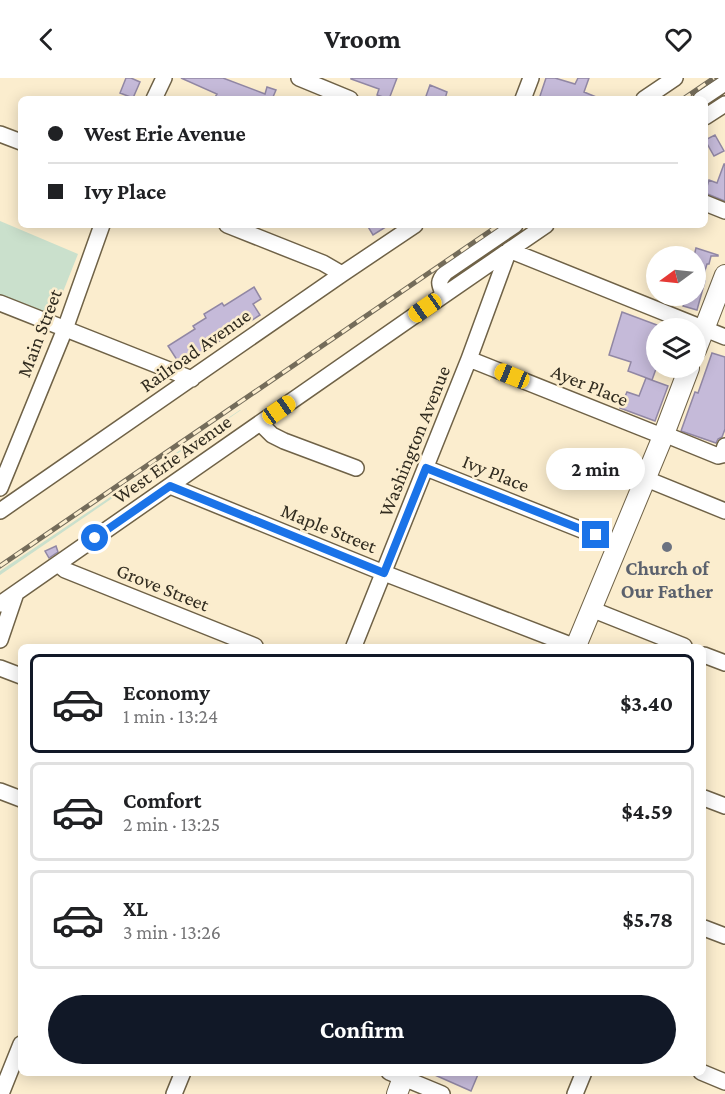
<!DOCTYPE html>
<html lang="en">
<head>
<meta charset="utf-8">
<style>
	:root { --surface:#fff; --page:#f2f2f2; --text:#202124; --muted:#757577; --line:#e0e0e0; --accent:#111827 }
	body { margin:0; font-family:"Crimson Pro",serif; background:var(--page); color:var(--text); height:100vh; display:flex; flex-direction:column; font-size:22px; white-space:nowrap }
	* { box-sizing:border-box; margin:0 }
	p { font-size:20px; color:var(--muted) }
	.icon { flex:none; width:33px; height:33px; fill:none; stroke:currentColor; stroke-width:2; stroke-linecap:round; stroke-linejoin:round }
	.map { position:relative; flex:1; overflow:hidden }
	.sheet { position:absolute; left:18px; top:566px; width:688px; height:432px; display:flex; flex-direction:column; background:var(--surface); border-radius:9px; box-shadow:0 3px 15px #0003 }
	.sheet>* { flex:none }
	.hud { position:absolute; left:18px; top:18px; width:690px; height:132px; border-radius:9px; box-shadow:0 3px 15px #0003; display:grid; align-content:center; height:132px; padding:0 30px; background:var(--surface) }
	.needle { width:39px; rotate:255deg }
	.controls { position:absolute; left:646px; top:168px; display:grid; gap:12px }
	.controls a { display:grid; place-items:center; width:60px; height:60px; border-radius:50%; background:var(--surface); box-shadow:0 3px 15px #0003; font-size:30px }
	.end { position:absolute; width:27px; height:27px; margin:-14px; border:8px solid #1a73e8; background:#fff; box-shadow:0 0 0 3px #fff }
	.from { border-radius:50% }
	.bubble { position:absolute; height:42px; border-radius:21px; background:var(--surface); box-shadow:0 3px 15px #0003; font-size:20px; font-weight:700; line-height:42px; text-align:center }
	.car { position:absolute; width:18px; height:36px; margin:-18px -9px; border-radius:8px; box-shadow:0 0 4px 2px #0007; background:linear-gradient(#f5c518 24%,#345 0 40%,#f5c518 0 76%,#345 0 86%,#f5c518 0) }
	.hud b { display:flex; align-items:center; gap:21px; height:57px; font-size:22px }
	.hud b+b { border-top:2px solid var(--line) }
	.hud i { width:15px; height:15px; background:var(--text) }
	ul { padding:10px 0 0; list-style:none }
	li { display:flex; align-items:center; gap:18px; height:99px; margin:0 12px 9px; padding:0 18px; border:3px solid var(--line); border-radius:9px }
	li div { flex:1 }
	li b { display:block; font-size:22px }
	li em { font-style:normal; font-weight:700 }
	li.on { border-color:var(--accent) }
	li>.icon { width:54px; height:54px; stroke-width:1.5 }
	.cta { display:flex; gap:12px; margin-top:auto; padding:12px 30px }
	.cta a { flex:1; height:69px; border-radius:36px; background:var(--accent); color:#fff; font-size:24px; font-weight:700; line-height:69px; text-align:center }
	header { display:flex; justify-content:space-between; align-items:center; height:78px; padding:0 30px; background:var(--surface); font-size:27px; font-weight:700 }
	.map>svg:first-child { display:block }
</style>
</head>
<body>
<header><svg class="icon" aria-label="back" viewBox="0 0 24 24"><path d="M15 5l-7 7 7 7"/></svg>Vroom<svg class="icon" aria-label="heart" viewBox="0 0 24 24"><path d="M12 20l-8-8c-3-5 5-10 8-4 3-6 11-1 8 4z"/></svg></header>
<div class="map">
<svg width="725" height="1016" viewBox="0 0 725 1016">
	<rect width="100%" height="100%" fill="#fbedce"/>
	<!-- green -->
	<path fill="#cae0cc" d="M0,143L78,176L53,239L0,218Z
		M240,332H241L0,497V493Z"/>
	<!-- building -->
	<path fill="#c5bad9" stroke="#9187a4" stroke-width="1.5" d="M126,0H131L140,4L133,20L120,15Z
		M181,0H223L265,16L267,9L276,12L273,19L275,21H214L217,16Z
		M351,0H397L389,21L377,17L379,11L351,1Z
		M546,0H555L575,6L578,0H589L584,14L601,21H539Z
		M430,7L447,14L445,21H425Z
		M715,57L724,73L714,78L705,62Z
		M724,86H725V123L705,115L709,102L717,105Z
		M367,147H389L373,157Z
		M696,170L718,177V178H711L709,186H707L702,202L705,203L697,232L683,228L686,218H696V178H694Z
		M254,209L261,221L253,226L260,237L182,287L179,285L168,268L195,251L193,248L206,240L204,236L222,225L224,228Z
		M622,234L657,247V288L652,302L628,293L631,284L609,277Z
		M712,275L725,279V351L722,359L718,361L716,365L681,353L695,314L698,315Z
		M646,300L668,308L655,343L620,330L627,314L639,318Z
		M56,468L58,474L49,480L45,473Z
		M428,994H479L471,1013Z"/>
	<g fill="none" stroke-linecap="round" stroke-linejoin="round">
		<defs>
			<path id="minor" d="M299,0L350,21
				M154,21L164,0
				M523,21L531,0
				M644,21L675,0
				M701,21L725,5
				M705,39L725,26
				M0,56L21,64
				M705,125L725,133
				M227,147L323,185L342,196
				M444,217C439,206 437,204 446,194L515,147
				M0,225L192,301
				M469,281L662,358
				M260,345L272,357L284,363L356,390
				M664,356L718,378L722,377L725,368
				M426,390L617,466
				M644,400L725,433
				M170,408L384,495L573,568
				M0,410L65,251L102,147
				M0,433L342,196L415,147
				M58,486L65,492L255,568
				M0,526L444,217L546,147
				M591,531L684,568
				M0,562L16,515
				M354,568L469,281L509,172L725,259
				M704,577L725,585
				M0,590L21,598
				M0,713L21,721
				M704,720L725,728
				M704,850L725,858
				M389,994L442,1016
				M701,994L725,1004
				M1,1016L21,966
				M174,1016L183,994
				M575,1016L584,994"/>
			<path id="major" d="M696,272L725,197
				M576,568L664,356L689,290
				M397,1016L405,994"/>
		</defs>
		<!-- minor casing -->
		<use href="#minor" stroke="#6f6247" stroke-width="18"/>
		<!-- major casing -->
		<use href="#major" stroke="#6f6247" stroke-width="22"/>
		<!-- minor -->
		<use href="#minor" stroke="#fff" stroke-width="15"/>
		<!-- major -->
		<use href="#major" stroke="#fff" stroke-width="20"/>
		<defs>
			<path id="rail" d="M683,21L714,0
				M0,488L499,147"/>
		</defs>
		<!-- rail casing -->
		<use href="#rail" stroke="#746c5a" stroke-width="5"/>
		<!-- rail -->
		<use href="#rail" stroke="#fbedce" stroke-width="3" stroke-dasharray="9" stroke-linecap="butt"/>
	</g>
	<g fill="none" stroke-linecap="round" stroke-linejoin="round">
		<!-- route -->
		<path stroke="#1a73e8" stroke-width="8" d="M95,460L170,408L384,495L426,390L596,457"/>
	</g>
	<!-- markers -->
	<circle fill="#6b7280" stroke="#fbedce" stroke-width="2" cx="667" cy="469" r="6"/>
	<g text-anchor="middle" stroke-width="5" stroke-linejoin="round" paint-order="stroke">
		<!-- street labels -->
		<g font-size="20" fill="#302b1f" stroke="#fbedce">
			<text transform="translate(39 255) rotate(-69)" y="7">Main Street</text>
			<text transform="translate(195 272) rotate(-35)" y="7">Railroad Avenue</text>
			<text transform="translate(590 307) rotate(22)" y="7">Ayer Place</text>
			<text transform="translate(414 363) rotate(-68)" y="7">Washington Avenue</text>
			<text transform="translate(172 381) rotate(-35)" y="7">West Erie Avenue</text>
			<text transform="translate(496 395) rotate(22)" y="7">Ivy Place</text>
			<text transform="translate(329 450) rotate(22)" y="7">Maple Street</text>
			<text transform="translate(163 509) rotate(22)" y="7">Grove Street</text>
		</g>
		<!-- worship labels -->
		<g font-size="20" font-weight="bold" fill="#5b616d" stroke="#fbedce">
			<text x="667" y="497">Church of<tspan x="667" dy="23">Our Father</tspan></text>
		</g>
	</g>
</svg>
<div class="controls">
<a><svg class="needle" viewBox="-14 -14 28 28"><path d="M0-13l5 13h-10z" fill="#e53935"/><path d="M0 13l5-13h-10z" fill="#757577"/></svg></a>
<a><svg class="icon" aria-label="layers" viewBox="0 0 24 24"><path d="M12 4l9 5-9 5-9-5zM3 14l9 5 9-5"/></svg></a>
</div>
<i class="end from" style="left:95px;top:460px"></i>
<i class="end" style="left:596px;top:457px"></i>
<div class="bubble" style="left:546px;top:370px;width:99px">2 min</div>
<i class="car" style="left:425px;top:230px;rotate:235deg"></i>
<i class="car" style="left:512px;top:298px;rotate:292deg"></i>
<i class="car" style="left:279px;top:332px;rotate:55deg"></i>
<div class="hud">
<b><i class="from"></i>West Erie Avenue</b>
<b><i></i>Ivy Place</b>
</div>
<section class="sheet">
<ul>
<li class="on"><svg class="icon" aria-label="car" viewBox="0 0 24 24"><path d="M5 17H2v-5l4-1 3-4h7l3 4 3 1v5h-3M9 17h6M6 11h13"/><circle cx="7" cy="17" r="2"/><circle cx="17" cy="17" r="2"/></svg><div><b>Economy</b><p>1 min · 13:24</p></div><em>$3.40</em></li>
<li><svg class="icon" aria-label="car" viewBox="0 0 24 24"><path d="M5 17H2v-5l4-1 3-4h7l3 4 3 1v5h-3M9 17h6M6 11h13"/><circle cx="7" cy="17" r="2"/><circle cx="17" cy="17" r="2"/></svg><div><b>Comfort</b><p>2 min · 13:25</p></div><em>$4.59</em></li>
<li><svg class="icon" aria-label="car" viewBox="0 0 24 24"><path d="M5 17H2v-5l4-1 3-4h7l3 4 3 1v5h-3M9 17h6M6 11h13"/><circle cx="7" cy="17" r="2"/><circle cx="17" cy="17" r="2"/></svg><div><b>XL</b><p>3 min · 13:26</p></div><em>$5.78</em></li>
</ul>
<div class="cta"><a>Confirm</a></div>
</section>
</div>
</body>
</html>
